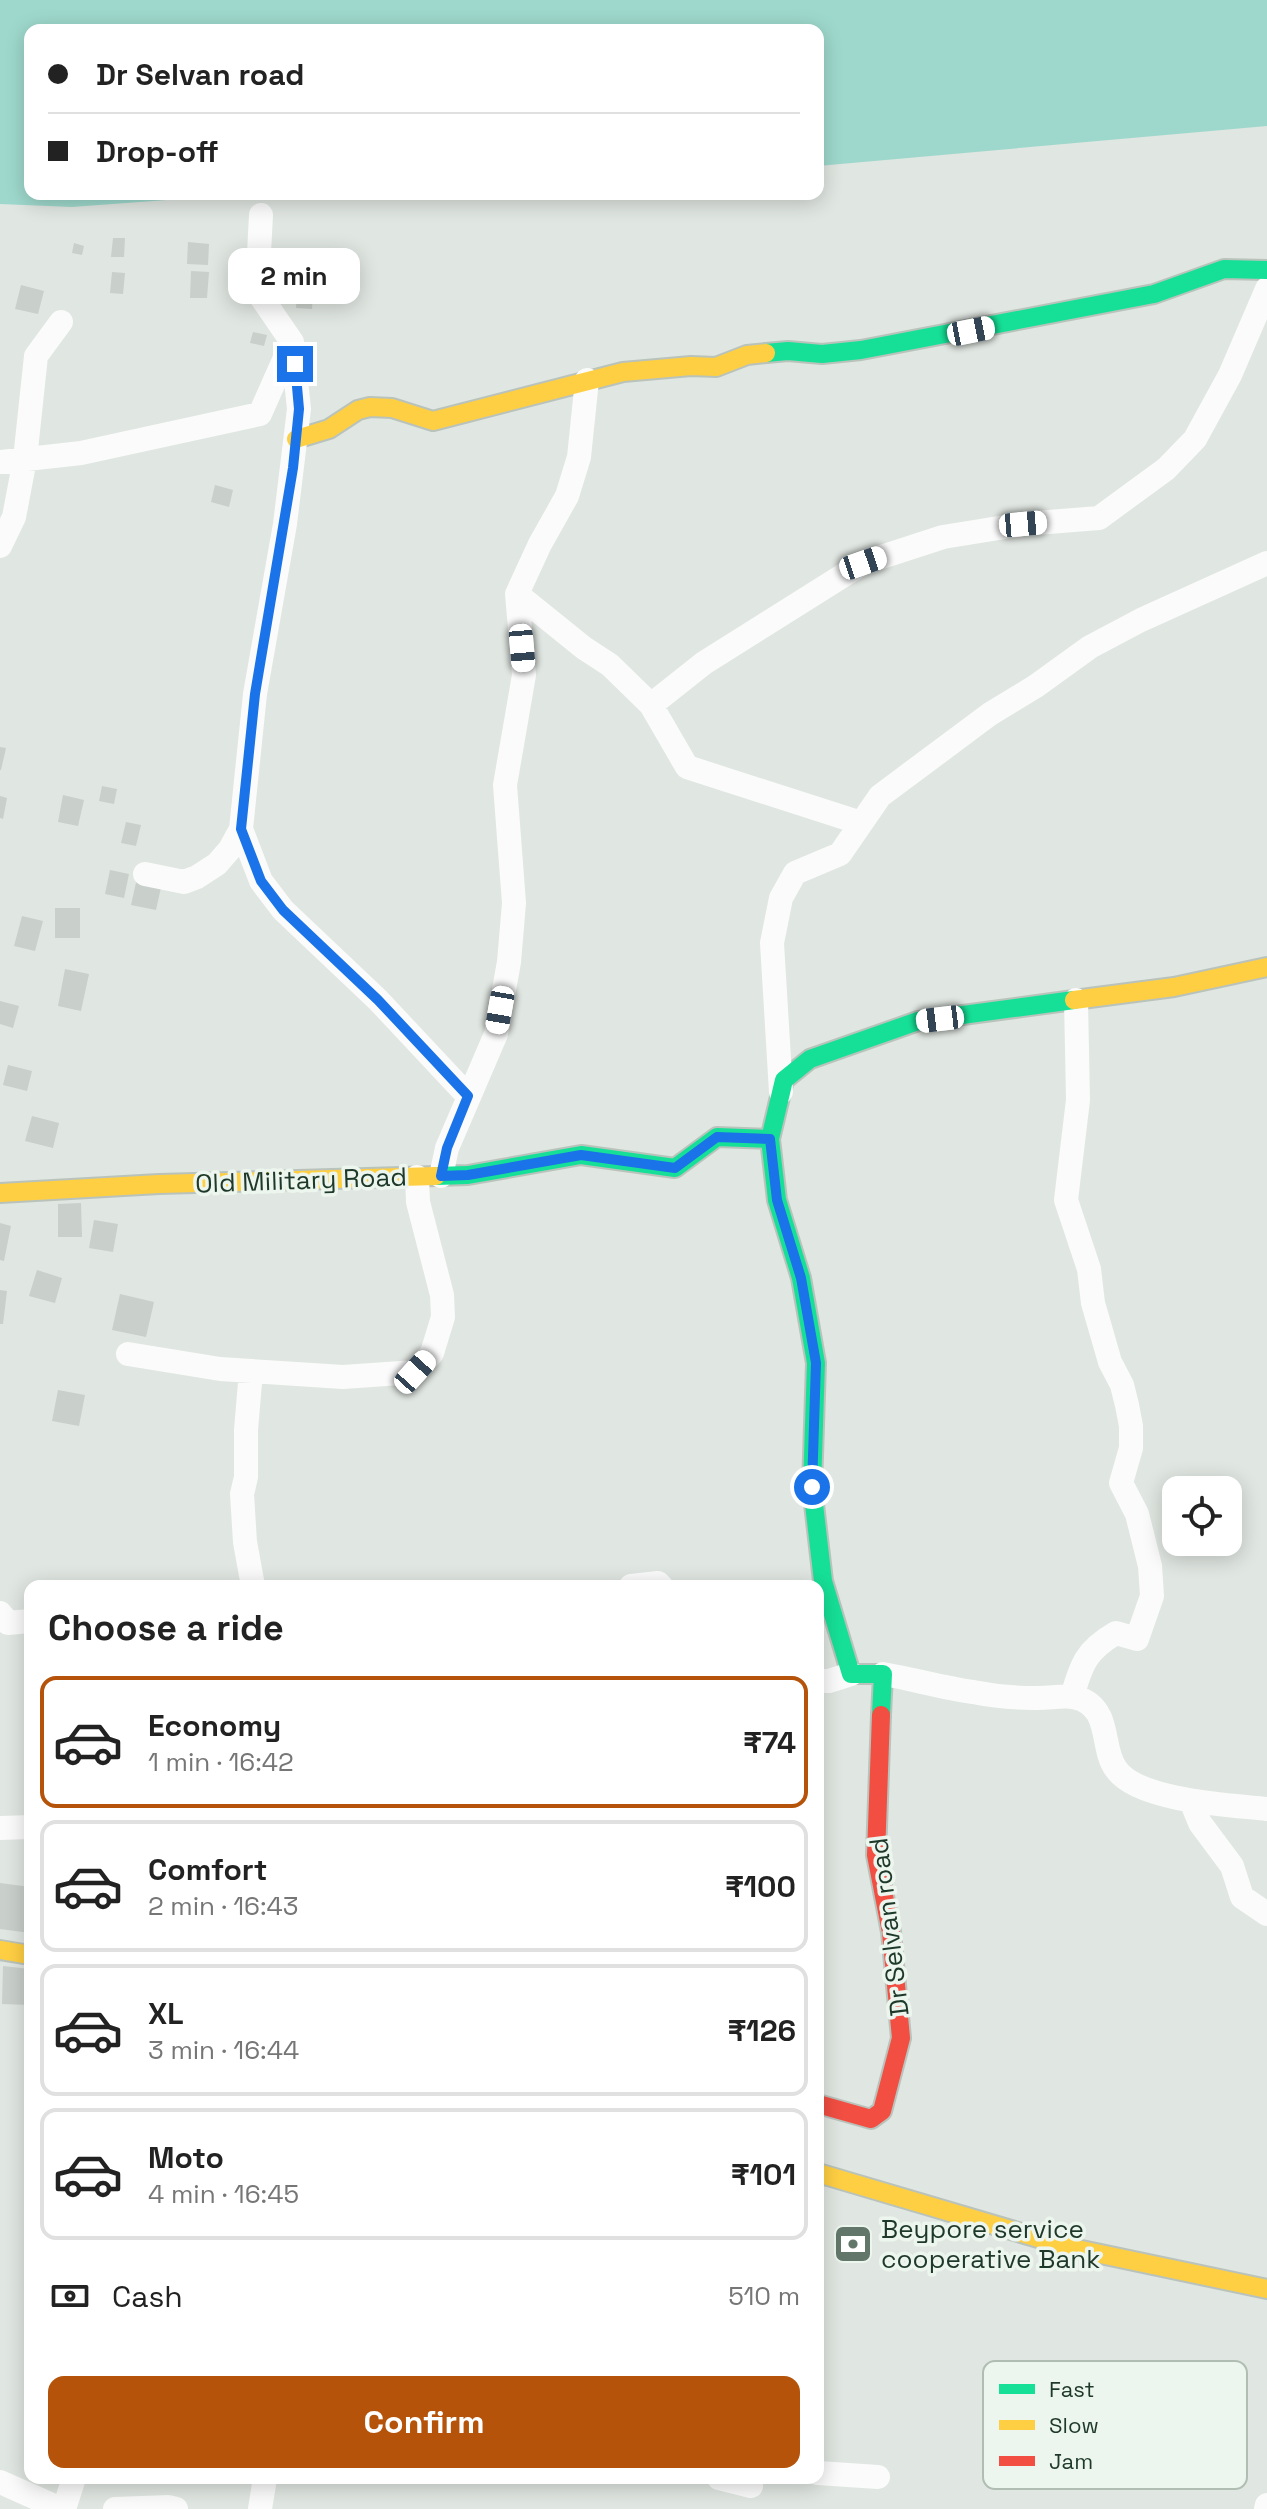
<!DOCTYPE html>
<html lang="en">
<head>
<meta charset="utf-8">
<style>
	:root { --surface:#fff; --page:#f6f6f6; --text:#222; --muted:#767676; --line:#e0e0e0; --accent:#b45309 }
	body { margin:0; font-family:"Space Grotesk",sans-serif; background:var(--page); color:var(--text); height:100vh; display:flex; flex-direction:column; font-size:30px; white-space:nowrap }
	* { box-sizing:border-box; margin:0 }
	p { font-size:26px; color:var(--muted) }
	.icon { flex:none; width:44px; height:44px; fill:none; stroke:currentColor; stroke-width:2; stroke-linecap:round; stroke-linejoin:round }
	.map { position:relative; flex:1; overflow:hidden }
	.side { position:absolute; left:24px; top:1580px; width:800px; height:904px; display:flex; flex-direction:column; background:var(--surface); border-radius:16px; box-shadow:0 4px 20px #0003 }
	.side>* { flex:none }
	.top-card { position:absolute; left:24px; top:24px; width:800px; height:176px; border-radius:16px; box-shadow:0 4px 20px #0003; display:grid; align-content:center; height:176px; padding:0 24px; background:var(--surface) }
	.tools { position:absolute; left:1162px; top:1476px; display:grid; gap:16px }
	.tools a { display:grid; place-items:center; width:80px; height:80px; border-radius:16px; background:var(--surface); box-shadow:0 4px 20px #0003; font-size:40px }
	.end { position:absolute; width:36px; height:36px; margin:-18px; border:10px solid #1a73e8; background:#fff; box-shadow:0 0 0 4px #fff }
	.from { border-radius:50% }
	.bubble { position:absolute; height:56px; border-radius:16px; background:var(--surface); box-shadow:0 4px 20px #0003; font-size:26px; font-weight:700; line-height:56px; text-align:center }
	.car { position:absolute; width:24px; height:48px; margin:-24px -12px; border-radius:10px; box-shadow:0 0 6px 2px #0007; background:linear-gradient(#fff 24%,#345 0 40%,#fff 0 76%,#345 0 86%,#fff 0) }
	.top-card b { display:flex; align-items:center; gap:28px; height:76px; font-size:30px }
	.top-card b+b { border-top:2px solid var(--line) }
	.top-card i { width:20px; height:20px; background:var(--text) }
	ul { padding:0; list-style:none }
	li { display:flex; align-items:center; gap:24px; height:132px; margin:0 16px 12px; padding:0 8px; border:4px solid var(--line); border-radius:16px }
	li div { flex:1 }
	li b { display:block; font-size:30px }
	li em { font-style:normal; font-weight:700 }
	li.on { border-color:var(--accent) }
	li>.icon { width:72px; height:72px; stroke-width:1.5 }
	h2 { padding:0 24px; font-size:36px; line-height:96px }
	.pay { display:flex; align-items:center; gap:20px; height:88px; padding:0 24px; font-size:30px }
	.pay p { margin-inline-start:auto }
	.action { display:flex; gap:16px; margin-top:auto; padding:16px 24px }
	.action a { flex:1; height:92px; border-radius:16px; background:var(--accent); color:#fff; font-size:32px; font-weight:700; line-height:92px; text-align:center }
	.map>svg:first-child { display:block }
</style>
</head>
<body>
<div class="map">
<svg width="1267" height="2509" viewBox="0 0 1267 2509">
	<rect width="100%" height="100%" fill="#e0e6e1"/>
	<!-- water -->
	<path fill="#9ed8cc" d="M0,0H1267V126L818,166V30H30V194H248L72,207L0,204Z"/>
	<!-- building -->
	<path fill="#c9cfca" d="M113,238H125L124,257H111Z
		M188,242L209,244L208,265L187,264Z
		M74,243L84,246L82,255L72,253Z
		M191,271L209,272L207,298H190Z
		M112,272L125,273L123,294L110,293Z
		M21,285L44,291L38,314L15,309Z
		M297,291L313,292L312,309L296,308Z
		M253,332L267,335L264,346L250,343Z
		M215,485L233,490L229,507L211,502Z
		M0,747L6,748L1,770H0Z
		M102,786L117,789L114,804L99,801Z
		M63,795L84,800L78,826L58,822Z
		M0,796L7,798L3,819L0,818Z
		M126,822L141,825L136,846L121,843Z
		M110,870L129,874L124,898L105,894Z
		M137,878L162,883L156,910L131,905Z
		M55,908H80V938H55Z
		M22,916L43,921L35,951L14,946Z
		M65,969L89,974L81,1011L58,1006Z
		M0,1001L19,1006L13,1028L0,1024Z
		M8,1065L32,1071L27,1091L3,1085Z
		M32,1116L59,1123L53,1148L25,1141Z
		M81,1203L82,1237H58V1204Z
		M94,1220L118,1224L113,1252L89,1248Z
		M0,1223L11,1226L4,1261L0,1260Z
		M37,1270L62,1278L55,1303L29,1296Z
		M0,1290L7,1291L3,1324H0Z
		M120,1294L154,1302L146,1337L112,1330Z
		M58,1390L85,1395L79,1426L52,1421Z
		M0,1883L30,1887V1933L0,1929Z
		M3,1966L30,1969V2005L2,2004Z"/>
	<g fill="none" stroke-linecap="round" stroke-linejoin="round">
		<defs>
			<path id="fast" d="M766,353L788,351L822,354L861,350L1154,294L1224,269L1267,270
				M770,1139L777,1200L801,1278L816,1363L812,1487L823,1581L851,1674H883L881,1715
				M436,1176L468,1175L581,1155L675,1168L717,1137L770,1139L784,1080L810,1059L918,1021L1074,1000"/>
			<path id="slow" d="M296,439L329,429L358,410L370,407L392,408L433,421L623,372L691,366L716,367L747,355L766,353
				M1074,1000L1174,987L1267,967
				M0,1193L159,1184L436,1176
				M0,1950L30,1955
				M818,2173L1072,2248L1267,2289"/>
			<path id="jam" d="M818,2104L871,2119L882,2111L901,2038L891,1932L876,1855L881,1715"/>
		</defs>
		<!-- fast casing -->
		<use href="#fast" stroke="#b9c3bc" stroke-width="22"/>
		<!-- slow casing -->
		<use href="#slow" stroke="#b9c3bc" stroke-width="22"/>
		<!-- jam casing -->
		<use href="#jam" stroke="#b9c3bc" stroke-width="22"/>
		<!-- street -->
		<path stroke="#fafbfa" stroke-width="24" d="M587,380L579,457L567,496L540,544L517,594L584,648L610,665L651,705L687,767L861,823
			M0,462L81,453L260,414L291,344
			M0,546L14,517L25,459L36,356L61,322
			M651,705L704,663L863,563L943,537L1023,524L1099,518L1166,469L1195,439L1230,375L1267,289
			M241,829L261,881L283,910L378,1000L468,1096
			M145,874L184,882L197,877L217,864L230,849L241,829L255,694L285,524L299,409L292,342L257,291L261,215
			M781,1092L772,943L781,898L795,873L840,854L880,796L990,714L1036,686L1090,647L1141,620L1267,563
			M441,1176L447,1148L496,1034L509,962L514,903L505,785L524,675L517,594
			M128,1354L220,1369L343,1377L415,1372L432,1353L443,1317L442,1295L418,1202L417,1177
			M251,1371L246,1430V1477L242,1494L245,1542L253,1586
			M631,1586L658,1583L661,1586
			M0,1613L8,1623L30,1621
			M883,1674C913,1679 943,1688 973,1692C993,1696 1014,1698 1034,1698C1052,1699 1066,1693 1083,1700C1111,1713 1101,1749 1116,1769C1138,1801 1230,1805 1267,1809
			M818,1681H829L851,1674
			M1072,1697C1081,1665 1086,1650 1116,1633L1137,1639L1152,1596L1150,1566L1137,1514L1121,1483L1131,1448V1426L1127,1405L1122,1385L1110,1362L1093,1303L1089,1269L1066,1200L1078,1100L1076,1000
			M1191,1801L1200,1823L1232,1866L1242,1897L1267,1914
			M0,1828L30,1827
			M818,2473L878,2477
			M719,2478L751,2486
			M0,2482L61,2509
			M64,2509L74,2478
			M115,2509L168,2507L176,2509
			M260,2509L265,2478
			M1266,2509L1267,2505"/>
		<!-- fast -->
		<use href="#fast" stroke="#16e098" stroke-width="18"/>
		<!-- slow -->
		<use href="#slow" stroke="#ffcf43" stroke-width="18"/>
		<!-- jam -->
		<use href="#jam" stroke="#f24e42" stroke-width="18"/>
	</g>
	<g fill="none" stroke-linecap="round" stroke-linejoin="round">
		<!-- route -->
		<path stroke="#1a73e8" stroke-width="10" d="M295,364L299,409L293,468L255,694L241,829L261,881L283,910L378,1000L468,1096L447,1148L441,1176L468,1175L581,1155L675,1168L717,1137L770,1139L777,1200L801,1278L816,1363L812,1487"/>
	</g>
	<!-- icons -->
	<defs>
		<symbol id="bank-square" viewBox="-11 -11 22 22"><rect x="-9" y="-9" width="18" height="18" rx="4" fill="#627669" stroke="#edf6ee"/><path d="M-6-4H6V4H-6ZM0-2.3a2.3 2.3 0 1 0 0 4.6a2.3 2.3 0 1 0 0-4.6Z" fill="#fff"/></symbol>
	</defs>
	<g fill-rule="evenodd">
		<use href="#bank-square" x="831" y="2222" width="44" height="44"/>
	</g>
	<g text-anchor="middle" stroke-width="7" stroke-linejoin="round" paint-order="stroke">
		<!-- street labels -->
		<g font-size="26" fill="#1e3929" stroke="#edf6ee">
			<text transform="translate(301 1180) rotate(-2)" y="9">Old Military Road</text>
			<text transform="translate(889 1927) rotate(-97)" y="9">Dr Selvan road</text>
		</g>
		<!-- poi labels -->
		<g font-size="26" fill="#1e3929" stroke="#edf6ee" text-anchor="start">
			<text x="881" y="2238">Beypore service<tspan x="881" dy="30">cooperative Bank</tspan></text>
		</g>
	</g>
	<!-- legend -->
	<rect x="983" y="2361" width="264" height="128" rx="12" fill="#edf6ee" stroke="#afbdb3" stroke-width="2"/>
	<rect x="999" y="2384" width="36" height="10" fill="#16e098"/>
	<rect x="999" y="2420" width="36" height="10" fill="#ffcf43"/>
	<rect x="999" y="2456" width="36" height="10" fill="#f24e42"/>
	<g font-size="22" fill="#1e3929">
		<text x="1049" y="2397">Fast</text>
		<text x="1049" y="2433">Slow</text>
		<text x="1049" y="2469">Jam</text>
	</g>
</svg>
<div class="tools">
<a><svg class="icon" aria-label="locate" viewBox="0 0 24 24"><circle cx="12" cy="12" r="6"/><path d="M12 2v4M12 18v4M2 12h4M18 12h4"/></svg></a>
</div>
<i class="end from" style="left:812px;top:1487px"></i>
<i class="end" style="left:295px;top:364px"></i>
<div class="bubble" style="left:228px;top:248px;width:132px">2 min</div>
<i class="car" style="left:971px;top:331px;rotate:79deg"></i>
<i class="car" style="left:1023px;top:524px;rotate:85deg"></i>
<i class="car" style="left:863px;top:563px;rotate:71deg"></i>
<i class="car" style="left:522px;top:648px;rotate:175deg"></i>
<i class="car" style="left:500px;top:1010px;rotate:190deg"></i>
<i class="car" style="left:940px;top:1019px;rotate:263deg"></i>
<i class="car" style="left:415px;top:1372px;rotate:42deg"></i>
<div class="top-card">
<b><i class="from"></i>Dr Selvan road</b>
<b><i></i>Drop-off</b>
</div>
<section class="side">
<h2>Choose a ride</h2>
<ul>
<li class="on"><svg class="icon" aria-label="car" viewBox="0 0 24 24"><path d="M5 17H2v-5l4-1 3-4h7l3 4 3 1v5h-3M9 17h6M6 11h13"/><circle cx="7" cy="17" r="2"/><circle cx="17" cy="17" r="2"/></svg><div><b>Economy</b><p>1 min · 16:42</p></div><em>₹74</em></li>
<li><svg class="icon" aria-label="car" viewBox="0 0 24 24"><path d="M5 17H2v-5l4-1 3-4h7l3 4 3 1v5h-3M9 17h6M6 11h13"/><circle cx="7" cy="17" r="2"/><circle cx="17" cy="17" r="2"/></svg><div><b>Comfort</b><p>2 min · 16:43</p></div><em>₹100</em></li>
<li><svg class="icon" aria-label="car" viewBox="0 0 24 24"><path d="M5 17H2v-5l4-1 3-4h7l3 4 3 1v5h-3M9 17h6M6 11h13"/><circle cx="7" cy="17" r="2"/><circle cx="17" cy="17" r="2"/></svg><div><b>XL</b><p>3 min · 16:44</p></div><em>₹126</em></li>
<li><svg class="icon" aria-label="car" viewBox="0 0 24 24"><path d="M5 17H2v-5l4-1 3-4h7l3 4 3 1v5h-3M9 17h6M6 11h13"/><circle cx="7" cy="17" r="2"/><circle cx="17" cy="17" r="2"/></svg><div><b>Moto</b><p>4 min · 16:45</p></div><em>₹101</em></li>
</ul>
<div class="pay"><svg class="icon" aria-label="cash" viewBox="0 0 24 24"><path d="M3 7h18v10H3z"/><circle cx="12" cy="12" r="2"/></svg>Cash<p>510 m</p></div>
<div class="action"><a>Confirm</a></div>
</section>
</div>
</body>
</html>
